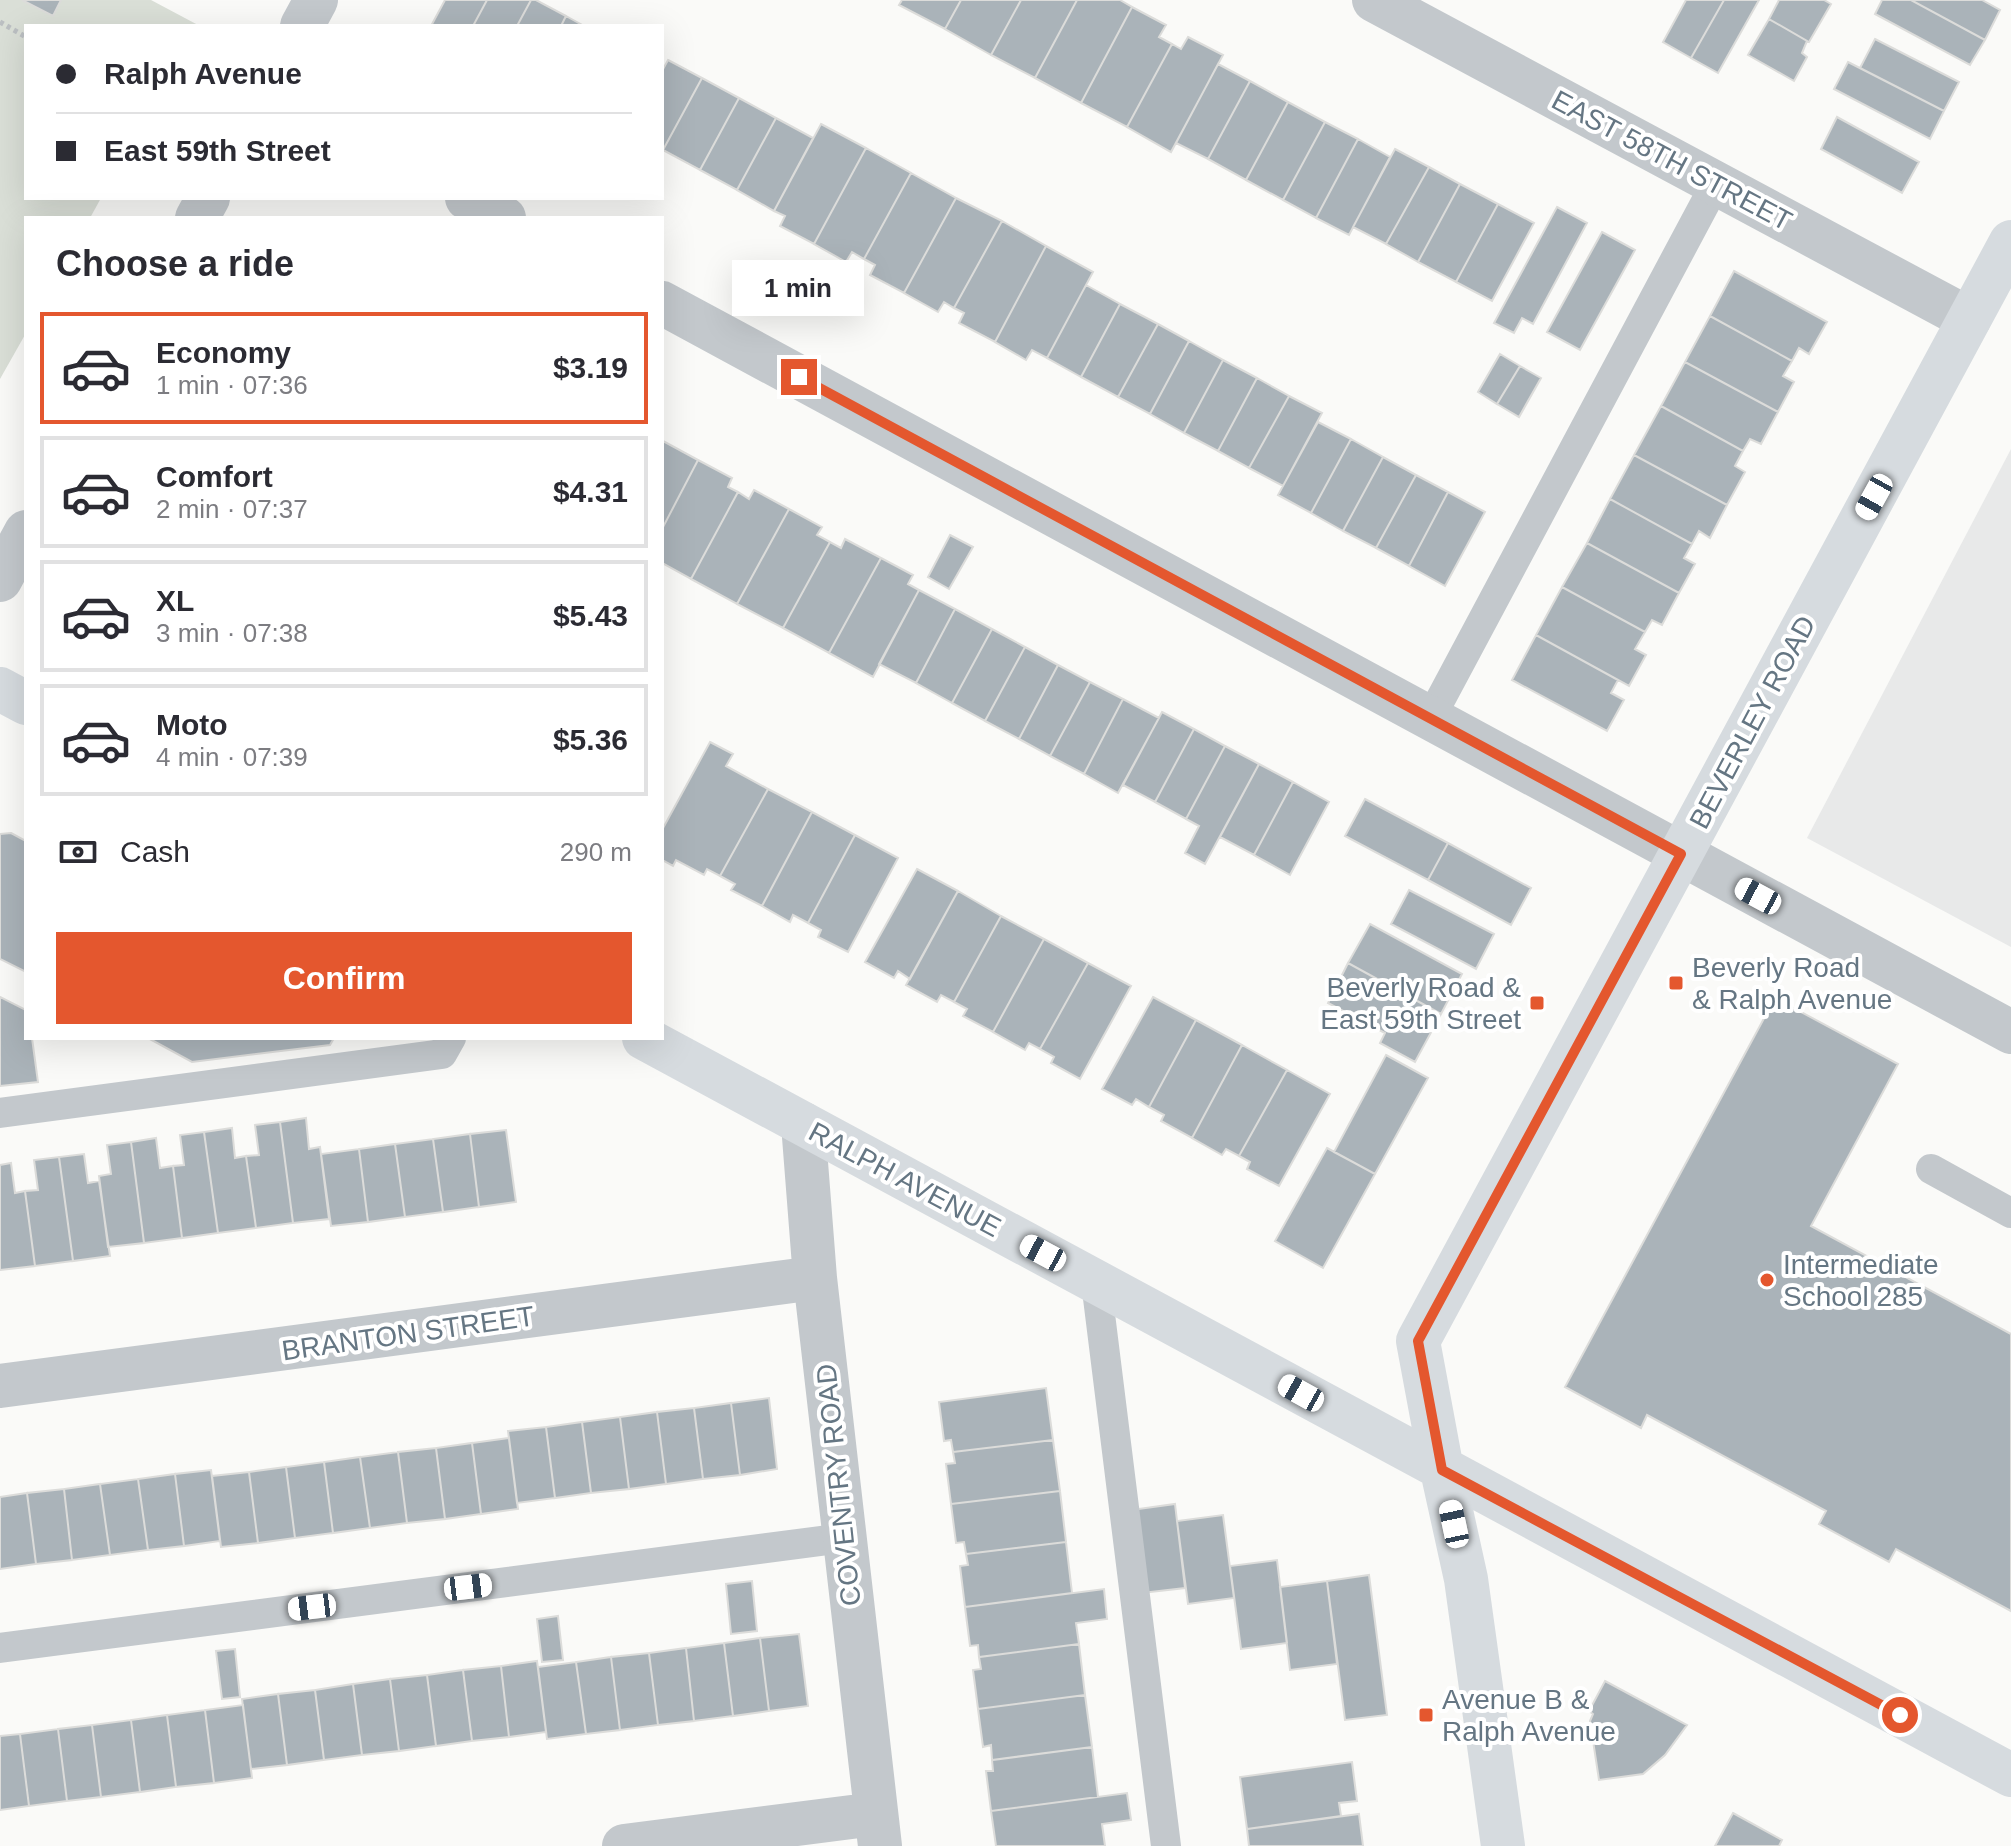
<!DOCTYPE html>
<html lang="en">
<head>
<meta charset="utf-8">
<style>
	:root { --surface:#fff; --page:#f7f7f7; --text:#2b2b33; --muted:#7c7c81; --line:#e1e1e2; --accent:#e4572e }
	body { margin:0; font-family:Helvetica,sans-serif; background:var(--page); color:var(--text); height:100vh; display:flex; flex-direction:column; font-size:30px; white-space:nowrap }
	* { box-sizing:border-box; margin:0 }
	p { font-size:26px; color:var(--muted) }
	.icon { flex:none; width:44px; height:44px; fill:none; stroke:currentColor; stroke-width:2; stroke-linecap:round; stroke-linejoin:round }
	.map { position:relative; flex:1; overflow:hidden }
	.drawer { position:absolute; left:24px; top:216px; width:640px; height:824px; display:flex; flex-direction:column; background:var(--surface); border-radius:0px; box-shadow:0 8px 32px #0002 }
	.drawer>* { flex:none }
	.top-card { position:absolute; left:24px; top:24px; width:640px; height:176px; border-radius:0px; box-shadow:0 8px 32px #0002; display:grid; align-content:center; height:176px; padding:0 32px; background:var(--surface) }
	.end { position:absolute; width:36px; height:36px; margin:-18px; border:10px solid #e4572e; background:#fff; box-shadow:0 0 0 4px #fff }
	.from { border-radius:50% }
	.bubble { position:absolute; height:56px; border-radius:0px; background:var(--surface); box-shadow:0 8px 32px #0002; font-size:26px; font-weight:600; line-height:56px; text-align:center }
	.car { position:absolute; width:24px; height:48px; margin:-24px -12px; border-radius:10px; box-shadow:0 0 6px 2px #0007; background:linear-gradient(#fff 24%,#345 0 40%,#fff 0 76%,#345 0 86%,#fff 0) }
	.top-card b { display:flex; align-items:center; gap:28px; height:76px; font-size:30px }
	.top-card b+b { border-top:2px solid var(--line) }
	.top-card i { width:20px; height:20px; background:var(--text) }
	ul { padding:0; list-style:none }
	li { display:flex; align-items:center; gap:24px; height:112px; margin:0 16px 12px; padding:0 16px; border:4px solid var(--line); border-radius:0px }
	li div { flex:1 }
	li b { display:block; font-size:30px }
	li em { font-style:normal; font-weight:600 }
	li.active { border-color:var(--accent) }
	li>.icon { width:72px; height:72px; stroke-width:1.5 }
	h2 { padding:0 32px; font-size:36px; line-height:96px }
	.pay { display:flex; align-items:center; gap:20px; height:88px; padding:0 32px; font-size:30px }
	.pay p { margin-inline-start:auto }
	.primary-button { display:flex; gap:16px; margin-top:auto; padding:16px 32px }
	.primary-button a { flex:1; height:92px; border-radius:0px; background:var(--accent); color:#fff; font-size:32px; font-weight:600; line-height:92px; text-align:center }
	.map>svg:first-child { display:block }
</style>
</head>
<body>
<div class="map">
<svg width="2011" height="1846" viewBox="0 0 2011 1846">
	<rect width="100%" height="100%" fill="#fafaf8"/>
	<!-- built -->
	<path fill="#e8e9e9" d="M2011,449V947L1807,838Z"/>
	<!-- green -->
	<path fill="#dadfd7" d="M0,0H151L198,25L26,26V198H101L90,218H26V333L0,379Z"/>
	<!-- building -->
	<path fill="#aab3b9" stroke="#dcdcda" stroke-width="2" d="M22,0H61L53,16Z
		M445,0H487L473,26H431Z
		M487,0H531L517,26H473Z
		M531,0H536L566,16L561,26H517Z
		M902,0H961L945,29L899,5Z
		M961,0H1021L991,55L945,29Z
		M1021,0H1077L1035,78L991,55Z
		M1077,0H1120L1132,7L1081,103L1035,78Z
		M1686,0H1724L1691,58L1663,42Z
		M1724,0H1759L1718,73L1691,58Z
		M1779,0H1824L1831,4L1809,42L1769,19Z
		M1882,0H1911L1985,40L1970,65L1875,14Z
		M1911,0H1982L2000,10L1985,40Z
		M1132,7L1166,25L1159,37L1172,44L1127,127L1081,103Z
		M566,16L584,26H561Z
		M1769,19L1807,41L1802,53L1807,57L1794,81L1748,55Z
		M1188,37L1223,55L1171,152L1127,127L1172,44L1181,49Z
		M1875,39L1959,82L1944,111L1860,68Z
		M668,60L702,78L663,150L662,71Z
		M1848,62L1944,111L1930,139L1834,89Z
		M1218,64L1250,81L1208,159L1176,143Z
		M702,78L739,98L700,170L663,150Z
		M1250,81L1288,102L1246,180L1208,159Z
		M739,98L776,118L737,190L700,170Z
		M1288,102L1325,122L1283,200L1246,180Z
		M1837,117L1919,162L1902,193L1821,149Z
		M776,118L813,138L774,211L737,190Z
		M1325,122L1358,139L1316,218L1283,200Z
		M821,124L866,148L814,244L780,226L785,216L774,211Z
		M1358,139L1390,157L1349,235L1316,218Z
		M866,148L911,173L864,259L852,252L846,262L814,244Z
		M1395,149L1429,167L1386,244L1353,227Z
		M1429,167L1460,184L1418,262L1386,244Z
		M911,173L956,198L904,293L870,275L875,265L864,259Z
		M1460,184L1498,204L1456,282L1418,262Z
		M956,198L1002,221L954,308L944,302L938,312L904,293Z
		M1498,204L1534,223L1492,301L1456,282Z
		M1557,207L1587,223L1533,324L1522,318L1514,333L1494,323Z
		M1002,221L1046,246L995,342L959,323L964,313L954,308Z
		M1602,232L1635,250L1580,350L1547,332Z
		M1046,246L1093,272L1047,358L1032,350L1026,360L995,342Z
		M1734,271L1827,322L1809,354L1799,348L1792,361L1710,316Z
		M1086,285L1120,304L1081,377L1047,358Z
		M1120,304L1158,324L1118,397L1081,377Z
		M1710,316L1792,361L1783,376L1794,382L1778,412L1685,362Z
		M1158,324L1189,341L1150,414L1118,397Z
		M1189,341L1223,360L1184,433L1150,414Z
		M1500,354L1520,366L1497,404L1478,392Z
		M1223,360L1257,378L1218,451L1184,433Z
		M1685,362L1778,412L1761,444L1750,439L1743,451L1661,406Z
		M1520,366L1541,378L1519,417L1497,404Z
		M1257,378L1289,396L1249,468L1218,451Z
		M1289,396L1322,413L1283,486L1249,468Z
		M1661,406L1743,451L1735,466L1745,472L1727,505L1634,455Z
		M1318,422L1351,439L1311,513L1278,495Z
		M1351,439L1383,457L1343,531L1311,513Z
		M663,441L698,460L662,529V444Z
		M1634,455L1727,505L1710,538L1699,531L1692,544L1610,499Z
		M1383,457L1416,475L1376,548L1343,531Z
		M698,460L732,478L728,487L738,492L691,579L662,563V529Z
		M1416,475L1448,492L1409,566L1376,548Z
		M754,490L789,509L737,604L691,579L738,492L749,499Z
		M1448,492L1485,512L1445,586L1409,566Z
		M1610,499L1692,544L1684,558L1695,564L1679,593L1587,543Z
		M789,509L822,527L817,535L830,542L783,628L737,604Z
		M950,535L973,547L949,589L928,577Z
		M845,539L881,558L829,653L783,628L830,542L841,548Z
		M1587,543L1679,593L1662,625L1652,620L1645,632L1562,587Z
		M881,558L913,575L908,584L919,590L873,677L829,653Z
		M1562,587L1645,632L1635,649L1646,655L1629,686L1536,635Z
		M919,590L955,609L916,683L879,664Z
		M955,609L992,629L952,703L916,683Z
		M992,629L1025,647L985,721L952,703Z
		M1536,635L1618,680L1611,693L1624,700L1607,731L1512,680Z
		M1025,647L1058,665L1019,739L985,721Z
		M1058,665L1090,682L1050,756L1019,739Z
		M1090,682L1123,699L1084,774L1050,756Z
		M1123,699L1159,718L1118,793L1084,774Z
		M1162,712L1194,729L1155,802L1123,785Z
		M1194,729L1225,746L1186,819L1155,802Z
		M710,742L733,754L726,766L768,789L720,876L707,869L704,875L676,860L673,866L662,860V830Z
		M1225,746L1259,764L1205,864L1185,853L1199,826L1186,819Z
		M1259,764L1293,782L1254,855L1220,837Z
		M1293,782L1329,802L1290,875L1254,855Z
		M768,789L812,812L762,906L731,890L735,884L720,876Z
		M1365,799L1448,843L1428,880L1345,836Z
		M812,812L855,835L808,923L793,915L790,922L762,906Z
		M11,833L26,841V972L0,959V834Z
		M855,835L898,858L848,952L818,937L821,930L808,923Z
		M1448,843L1531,888L1511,925L1428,880Z
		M917,869L958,891L910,979L898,971L894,978L865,962Z
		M1409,890L1494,934L1476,969L1391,924Z
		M958,891L1001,916L954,1002L941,995L937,1002L906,985Z
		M1001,916L1044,939L993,1032L963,1016L967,1009L954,1002Z
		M1370,924L1462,974L1441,1014L1348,963Z
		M1044,939L1088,963L1040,1049L1029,1043L1025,1050L993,1032Z
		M1088,963L1131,986L1080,1079L1051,1063L1054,1057L1040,1049Z
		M1348,963L1441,1014L1415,1062L1380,1043L1385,1033L1328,1003Z
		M0,997L26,1010V1038H32L38,1082L0,1086Z
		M1153,997L1196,1020L1149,1107L1136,1099L1132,1105L1102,1089Z
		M1775,998L1898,1064L1811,1226L2011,1334V1611L1896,1549L1889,1562L1819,1524L1826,1511L1647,1415L1641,1428L1565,1387Z
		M1196,1020L1242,1045L1192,1138L1161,1121L1164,1115L1149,1107Z
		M148,1038H334L330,1045L192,1062Z
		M1242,1045L1287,1070L1239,1156L1226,1149L1222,1155L1192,1138Z
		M1386,1055L1428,1078L1375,1174L1334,1152Z
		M1287,1070L1330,1094L1279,1186L1247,1169L1250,1162L1239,1156Z
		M306,1118L309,1149L320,1147L329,1219L293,1223L280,1122Z
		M280,1122L293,1223L256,1228L246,1156L259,1155L255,1125Z
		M232,1128L235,1158L246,1156L256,1228L218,1233L204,1132Z
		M506,1130L516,1202L479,1207L470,1134Z
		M204,1132L218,1233L182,1238L173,1166L184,1165L180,1135Z
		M470,1134L479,1207L443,1212L433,1139Z
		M156,1138L160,1168L173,1166L182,1238L144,1243L131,1142Z
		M433,1139L443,1212L405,1217L395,1144Z
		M131,1142L144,1243L108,1247L99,1176L111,1174L107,1145Z
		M395,1144L405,1217L368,1222L359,1149Z
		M1327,1148L1375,1174L1323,1268L1275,1241Z
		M359,1149L368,1222L331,1226L321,1154Z
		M84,1154L88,1183L99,1181L110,1256L73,1261L59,1157Z
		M59,1157L73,1261L35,1266L25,1191L38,1190L34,1160Z
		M11,1163L15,1193L25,1191L35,1266L0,1270V1165Z
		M1046,1388L1053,1440L953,1452L951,1440L944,1441L939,1402Z
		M769,1398L777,1469L740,1475L731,1403Z
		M731,1403L740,1475L703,1479L694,1408Z
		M694,1408L703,1479L666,1484L657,1412Z
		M657,1412L666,1484L629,1489L620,1417Z
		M620,1417L629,1489L591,1493L582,1422Z
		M582,1422L591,1493L555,1498L546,1427Z
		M546,1427L555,1498L517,1503L508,1431Z
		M509,1438L518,1509L481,1514L472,1443Z
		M1053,1440L1060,1491L951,1504L946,1464L955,1463L953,1452Z
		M472,1443L481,1514L445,1519L436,1448Z
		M436,1448L445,1519L407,1523L398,1452Z
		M398,1452L407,1523L370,1528L360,1457Z
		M360,1457L370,1528L333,1533L324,1462Z
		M324,1462L333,1533L295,1538L286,1467Z
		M286,1467L295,1538L258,1543L249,1472Z
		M211,1470L220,1541L184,1546L175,1474Z
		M249,1472L258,1543L221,1547L212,1476Z
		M175,1474L184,1546L148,1550L138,1479Z
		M138,1479L148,1550L110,1555L100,1484Z
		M100,1484L110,1555L72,1560L64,1489Z
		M64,1489L72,1560L36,1564L27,1493Z
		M1060,1491L1066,1542L966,1554L964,1542L956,1543L951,1504Z
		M27,1493L36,1564L0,1569V1497Z
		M1175,1504L1185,1588L1142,1593L1131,1510Z
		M1223,1515L1234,1598L1188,1604L1177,1521Z
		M1066,1542L1072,1593L965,1607L960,1566L968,1565L966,1554Z
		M1277,1560L1287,1643L1241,1649L1230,1566Z
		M1369,1575L1387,1715L1345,1720L1327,1581Z
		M752,1581L757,1631L731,1634L726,1584Z
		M1327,1581L1337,1664L1290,1670L1280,1587Z
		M1104,1589L1107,1619L1076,1623L1079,1644L979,1657L978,1645L970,1646L965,1607Z
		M558,1616L563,1660L542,1662L537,1619Z
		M799,1634L808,1706L769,1711L760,1638Z
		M760,1638L769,1711L733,1716L724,1643Z
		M724,1643L733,1716L694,1721L686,1648Z
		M1079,1644L1085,1695L978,1709L973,1670L981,1669L979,1657Z
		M686,1648L694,1721L658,1725L649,1653Z
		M235,1649L240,1697L222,1699L216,1651Z
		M649,1653L658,1725L620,1730L611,1657Z
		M611,1657L620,1730L586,1734L576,1662Z
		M537,1661L546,1732L509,1737L501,1666Z
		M576,1662L586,1734L547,1739L538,1667Z
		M501,1666L509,1737L472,1741L463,1670Z
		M463,1670L472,1741L436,1746L427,1675Z
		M427,1675L436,1746L399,1751L390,1679Z
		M390,1679L399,1751L362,1755L353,1684Z
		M1605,1681L1687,1725L1665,1755L1643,1774L1599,1780L1590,1721L1593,1714L1589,1711Z
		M353,1684L362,1755L324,1760L315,1690Z
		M315,1690L324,1760L287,1765L278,1694Z
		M278,1694L287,1765L251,1769L242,1699Z
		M1085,1695L1092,1747L992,1760L991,1745L983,1747L978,1709Z
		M243,1705L252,1778L214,1783L205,1710Z
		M205,1710L214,1783L176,1787L167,1715Z
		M167,1715L176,1787L140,1792L131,1720Z
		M131,1720L140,1792L101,1797L92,1725Z
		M92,1725L101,1797L67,1801L58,1729Z
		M58,1729L67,1801L29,1806L20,1734Z
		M20,1734L29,1806L0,1810V1736Z
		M1092,1747L1098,1797L991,1811L986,1771H993L992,1760Z
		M1352,1762L1357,1801L1339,1803L1341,1816L1247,1829L1240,1777Z
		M1127,1793L1131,1820L1102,1824L1105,1846H996L991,1811Z
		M1733,1813L1782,1840L1779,1846H1715Z
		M1359,1814L1363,1846H1249L1247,1829Z"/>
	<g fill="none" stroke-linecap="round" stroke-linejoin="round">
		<!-- path -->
		<path stroke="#bbbfc2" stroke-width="5" stroke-dasharray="4 4" stroke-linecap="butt" d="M0,22L26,37"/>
		<!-- lane -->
		<path stroke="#c3c8cc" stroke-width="30" d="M1430,719L1716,183
			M0,1113L442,1054L451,1038
			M1931,1169L2011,1213
			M1096,1282L1166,1846
			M0,1648L844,1538"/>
		<!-- street -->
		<path stroke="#c3c8cc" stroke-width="44" d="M1374,0L1969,319
			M302,26L316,0
			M467,198L504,218
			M197,218L208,198
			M662,303L2011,1032
			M0,580L26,532
			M803,1124L815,1278L880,1846
			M0,1386L815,1278
			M624,1846L875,1814"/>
		<!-- secondary -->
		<path stroke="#d6dbdf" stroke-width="44" d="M0,689L26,703
			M644,1038L2011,1775
			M1503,1846L1466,1579L1442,1470L1418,1341L2011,242"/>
	</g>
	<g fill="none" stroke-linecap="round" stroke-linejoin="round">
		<!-- route -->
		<path stroke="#e4572e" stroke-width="10" d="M799,377L1681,854L1418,1341L1442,1470L1900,1715"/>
	</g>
	<!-- markers -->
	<g fill="#e4572e" stroke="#fff" stroke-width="3">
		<rect x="1668" y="975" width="16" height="16" rx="4"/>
		<rect x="1529" y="995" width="16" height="16" rx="4"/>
		<circle cx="1767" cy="1280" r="8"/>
		<rect x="1418" y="1707" width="16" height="16" rx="4"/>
	</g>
	<g text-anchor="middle" stroke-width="8" stroke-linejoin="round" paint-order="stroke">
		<!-- street labels -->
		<g font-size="28" fill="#657683" stroke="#fff">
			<text transform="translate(1672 160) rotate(28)" y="10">EAST 58TH STREET</text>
			<text transform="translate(1752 722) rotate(-62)" y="10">BEVERLEY ROAD</text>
			<text transform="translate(905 1179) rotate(28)" y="10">RALPH AVENUE</text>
			<text transform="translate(408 1333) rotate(-8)" y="10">BRANTON STREET</text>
			<text transform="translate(838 1485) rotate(-96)" y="10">COVENTRY ROAD</text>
		</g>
		<!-- poi labels -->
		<g font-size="28" fill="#657683" stroke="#fff" text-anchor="start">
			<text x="1692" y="977">Beverly Road<tspan x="1692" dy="32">&amp; Ralph Avenue</tspan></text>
			<text x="1521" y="997" text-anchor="end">Beverly Road &amp;<tspan x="1521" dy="32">East 59th Street</tspan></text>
			<text x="1783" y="1274">Intermediate<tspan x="1783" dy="32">School 285</tspan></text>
			<text x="1442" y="1709">Avenue B &amp;<tspan x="1442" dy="32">Ralph Avenue</tspan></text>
		</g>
	</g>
</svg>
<i class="end from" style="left:1900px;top:1715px"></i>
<i class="end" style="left:799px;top:377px"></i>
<div class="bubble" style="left:732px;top:260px;width:132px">1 min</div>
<i class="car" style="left:1874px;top:497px;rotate:209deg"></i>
<i class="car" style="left:1758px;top:896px;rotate:298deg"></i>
<i class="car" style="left:1043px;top:1253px;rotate:298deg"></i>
<i class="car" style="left:1301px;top:1393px;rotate:299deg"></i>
<i class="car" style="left:1454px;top:1524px;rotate:348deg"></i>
<i class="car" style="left:468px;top:1587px;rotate:83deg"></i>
<i class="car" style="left:312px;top:1607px;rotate:263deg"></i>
<div class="top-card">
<b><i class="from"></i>Ralph Avenue</b>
<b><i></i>East 59th Street</b>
</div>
<section class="drawer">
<h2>Choose a ride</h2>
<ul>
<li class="active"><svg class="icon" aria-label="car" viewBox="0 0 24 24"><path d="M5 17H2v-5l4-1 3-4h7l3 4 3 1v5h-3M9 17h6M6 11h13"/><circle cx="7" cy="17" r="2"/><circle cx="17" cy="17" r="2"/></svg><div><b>Economy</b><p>1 min · 07:36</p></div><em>$3.19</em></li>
<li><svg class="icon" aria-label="car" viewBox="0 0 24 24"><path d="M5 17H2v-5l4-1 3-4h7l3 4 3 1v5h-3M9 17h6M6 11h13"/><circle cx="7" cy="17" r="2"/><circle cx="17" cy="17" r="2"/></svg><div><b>Comfort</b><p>2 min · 07:37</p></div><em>$4.31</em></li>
<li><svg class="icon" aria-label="car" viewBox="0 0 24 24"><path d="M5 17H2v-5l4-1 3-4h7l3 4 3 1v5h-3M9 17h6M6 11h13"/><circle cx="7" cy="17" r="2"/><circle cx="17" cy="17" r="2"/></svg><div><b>XL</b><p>3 min · 07:38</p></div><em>$5.43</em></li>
<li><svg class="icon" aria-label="car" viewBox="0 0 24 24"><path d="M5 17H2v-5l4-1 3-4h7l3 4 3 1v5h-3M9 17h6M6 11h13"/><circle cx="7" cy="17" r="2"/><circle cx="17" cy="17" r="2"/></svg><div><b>Moto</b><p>4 min · 07:39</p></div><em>$5.36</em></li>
</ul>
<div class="pay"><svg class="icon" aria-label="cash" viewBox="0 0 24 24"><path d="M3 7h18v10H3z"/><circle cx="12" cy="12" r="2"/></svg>Cash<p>290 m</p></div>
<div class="primary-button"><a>Confirm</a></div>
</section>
</div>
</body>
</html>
